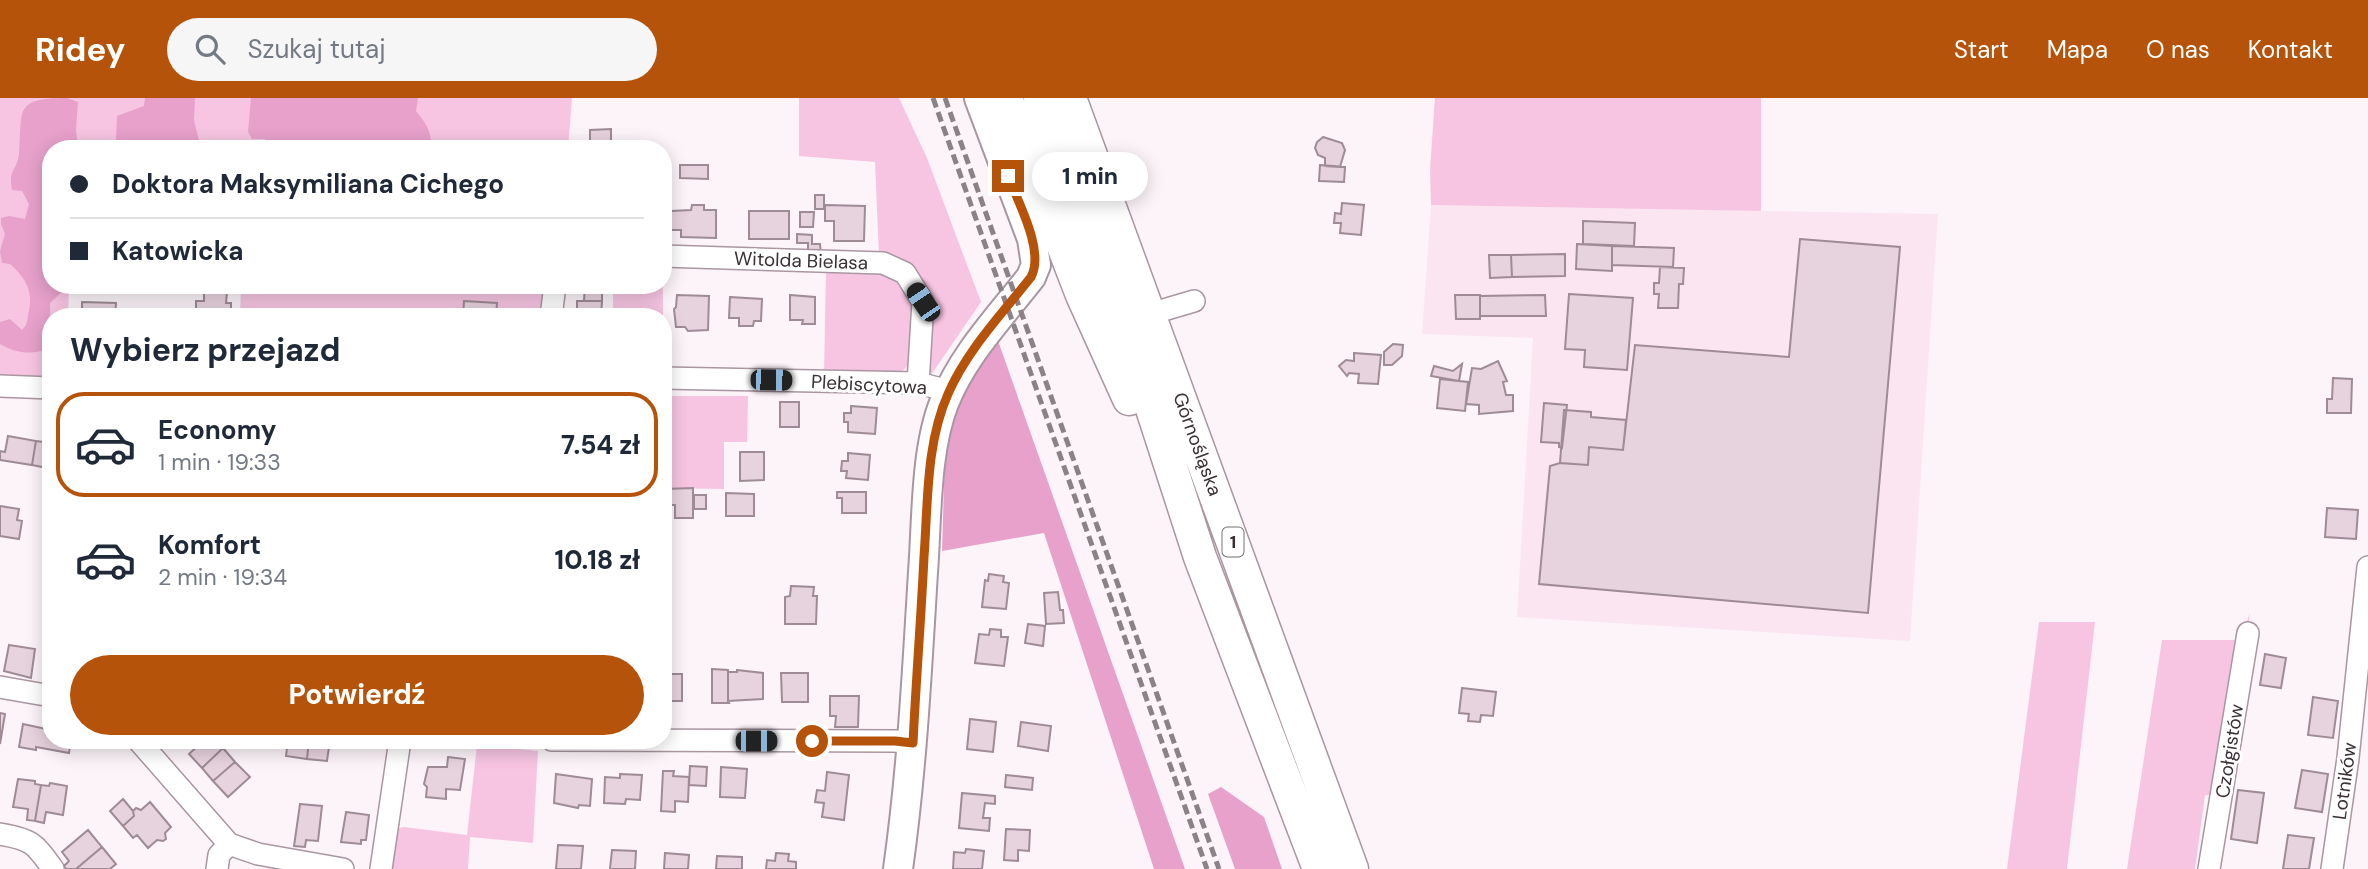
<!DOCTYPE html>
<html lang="pl">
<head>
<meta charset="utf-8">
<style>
	:root { --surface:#fff; --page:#f6f6f7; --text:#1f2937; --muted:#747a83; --line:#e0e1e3; --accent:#b45309 }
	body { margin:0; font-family:"DM Sans",sans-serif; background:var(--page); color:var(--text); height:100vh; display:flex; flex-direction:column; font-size:26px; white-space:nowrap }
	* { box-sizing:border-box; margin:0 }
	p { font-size:23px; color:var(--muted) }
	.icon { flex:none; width:38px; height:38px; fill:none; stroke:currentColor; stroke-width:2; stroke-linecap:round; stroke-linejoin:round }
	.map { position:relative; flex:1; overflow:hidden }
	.sheet { position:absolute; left:42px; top:210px; width:630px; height:441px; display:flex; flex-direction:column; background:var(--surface); border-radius:28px; box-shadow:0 4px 18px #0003 }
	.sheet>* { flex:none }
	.banner { position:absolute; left:42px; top:42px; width:630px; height:154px; border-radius:28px; box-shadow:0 4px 18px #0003; display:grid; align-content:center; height:154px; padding:0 28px; background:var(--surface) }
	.end { position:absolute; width:32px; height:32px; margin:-16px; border:9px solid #b45309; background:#fff; box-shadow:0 0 0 4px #fff }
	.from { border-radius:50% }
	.bubble { position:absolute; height:49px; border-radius:24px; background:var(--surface); box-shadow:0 4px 18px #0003; font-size:23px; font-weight:800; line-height:49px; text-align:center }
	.car { position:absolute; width:21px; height:42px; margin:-21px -10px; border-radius:9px; box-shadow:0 0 5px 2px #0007; background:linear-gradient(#222 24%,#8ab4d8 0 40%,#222 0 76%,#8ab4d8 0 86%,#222 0) }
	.banner b { display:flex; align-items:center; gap:24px; height:66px; font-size:26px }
	.banner b+b { border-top:2px solid var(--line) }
	.banner i { width:18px; height:18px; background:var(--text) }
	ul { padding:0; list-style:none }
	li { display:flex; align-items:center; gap:21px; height:105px; margin:0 14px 10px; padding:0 14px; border:4px solid transparent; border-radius:28px }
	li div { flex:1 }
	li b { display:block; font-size:26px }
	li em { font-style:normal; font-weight:800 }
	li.on { border-color:var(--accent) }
	li>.icon { width:63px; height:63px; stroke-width:1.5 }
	h2 { padding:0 28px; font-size:32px; line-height:84px }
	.button { display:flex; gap:14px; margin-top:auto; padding:14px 28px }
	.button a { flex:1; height:80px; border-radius:42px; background:var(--accent); color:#fff; font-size:28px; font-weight:800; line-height:80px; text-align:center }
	header { display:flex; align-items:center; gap:42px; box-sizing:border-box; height:98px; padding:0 35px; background:var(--accent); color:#fff }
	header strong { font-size:33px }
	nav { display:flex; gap:38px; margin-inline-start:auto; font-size:24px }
	.search { width:490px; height:63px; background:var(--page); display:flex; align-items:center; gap:18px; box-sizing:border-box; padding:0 24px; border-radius:38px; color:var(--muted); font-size:26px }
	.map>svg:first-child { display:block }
</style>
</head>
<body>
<header>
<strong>Ridey</strong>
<div class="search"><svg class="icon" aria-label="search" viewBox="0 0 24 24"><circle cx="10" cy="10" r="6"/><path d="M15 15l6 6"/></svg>Szukaj tutaj</div>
<nav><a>Start</a><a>Mapa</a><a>O nas</a><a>Kontakt</a></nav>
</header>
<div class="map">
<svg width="2368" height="771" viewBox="0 0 2368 771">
	<rect width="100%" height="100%" fill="#fcf4f9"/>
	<!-- built -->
	<path fill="#fbe5f1" d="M1431,107L1938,116L1910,543L1517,519L1533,240L1422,236Z"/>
	<!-- green -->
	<path fill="#f7c5e2" d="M0,0H572L568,51H248V44L205,43L204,51H51V187H69L68,219H51V280L0,277Z
		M799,0H899L927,60L981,204L931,277H923L928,200L879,158L875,64L799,58Z
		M1435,0H1761V113L1431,107L1430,71Z
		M663,166V225V219H613V187H663Z
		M864,171C890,178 901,183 917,205L912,264L899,276H824L826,173Z
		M241,187H549L544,219H240Z
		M663,298H748L747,344H724V391L663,390Z
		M2250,515L2224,697H2205L2195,771H2127L2162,542H2240Z
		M2039,524H2095L2067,771H2007Z
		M477,647L538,653L533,745L470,739L468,771H389L394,731L404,729L467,737Z"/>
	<!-- forest -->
	<path fill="#e7a1cb" d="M67,0L78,4L76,32L78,51H51V187H64L62,194L50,205L51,250C33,257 17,256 0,246V224L10,221L22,232C27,227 27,224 28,217C34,195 27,181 10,166L2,165L0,153L5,136L1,126V120L9,118L25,121L29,106L22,93L12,92C8,71 17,73 19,56C23,13 12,0 67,0Z
		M145,0H195L194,22L201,51H112L116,41L117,18L144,8Z
		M251,0H418L416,13C425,24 434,36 430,51H270L265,41H252L248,34Z
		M997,240L1185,771H1154L1044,435L942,453L946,321Z
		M1221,689L1264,719L1282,771H1235L1208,696Z"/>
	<!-- building -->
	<path fill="#e7d3de" stroke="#9e8b95" stroke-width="2" d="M611,31V45H590V32Z
		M1323,39L1342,45L1345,52L1340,69L1325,68V60L1318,57L1315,50L1317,44Z
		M680,67H708V81L680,80Z
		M1320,67L1345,69L1344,84L1319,83Z
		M815,97H824V111H815Z
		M1342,105L1364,107L1361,137L1340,135L1341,125H1334L1335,115L1341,116Z
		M692,107H704V112H716V140L681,139V132H670L671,113L691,112Z
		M825,107L865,108L864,143H834V123H825Z
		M749,113H789V141H749Z
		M800,114H814L813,129H800Z
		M1583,123L1635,125L1634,148L1583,146Z
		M797,136L812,137V146H820L821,157H808V145H797Z
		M1800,141L1900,149L1868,515L1539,486L1550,368L1560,365L1588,367L1589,349L1623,352L1635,247L1789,259Z
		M1577,146L1612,148V173L1576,171Z
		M1612,148L1674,150L1673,169L1612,167Z
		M1565,156V178L1512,179L1511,157Z
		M1489,157H1511L1512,179L1490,180Z
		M1660,169L1684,170L1683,186H1679L1678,210H1658L1659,196H1654V185H1659Z
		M566,187H576L575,194H566Z
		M585,187H602V203H584Z
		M204,194H227L226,205H231V219H196V203H204Z
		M1569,196L1633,200L1627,272L1584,269L1585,252L1565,251Z
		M677,197L709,198L708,232L688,233L685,229H676L674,211L676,209Z
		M790,197L815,199V226H802L803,222H790Z
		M1455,197H1480V221H1456Z
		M1545,197L1546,218H1480V198Z
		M730,199L762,201L761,223H754L753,228H739V220H729Z
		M464,203L497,205L496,219H463Z
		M577,203H602L601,219H577Z
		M82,204L116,205L115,219H82Z
		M1393,246L1403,247L1402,258L1392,267H1384V254Z
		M1354,255L1381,257L1378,286L1358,285L1359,276L1349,275L1347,278L1339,268L1346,262L1354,263Z
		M1498,263L1507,283L1503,284L1506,297H1513V313L1479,316V307L1466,306L1472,270L1481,271Z
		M1462,266L1459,283L1431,278L1434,268L1453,273Z
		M2333,280L2352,281L2351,315H2327V301H2332Z
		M1440,281L1468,284L1465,313L1437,310Z
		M780,304H799V329H780Z
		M1544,305L1567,307L1562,350L1559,349V345L1541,344Z
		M851,308L877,310L875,336L848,334V324H844V315H851Z
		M1564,312L1591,314V319L1626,322L1623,352L1589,349L1588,367L1560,365Z
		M8,338L36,343L32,367L0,362V353L5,354Z
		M36,343L51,345L47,370L32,367Z
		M740,354H764V382L740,383Z
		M848,355L870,357L868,382L846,380L847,373H841L842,363H848Z
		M693,390V420H675V407H663V391Z
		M837,394H866V415H842V400H837Z
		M726,395L754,396V418H726Z
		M694,397H706V411H694Z
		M0,408L19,411L17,422L22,423L19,441L0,438Z
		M2327,410L2358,412L2356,441L2325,439Z
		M989,476L1004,478L1003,484L1009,485L1006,511L982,509L985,482L988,483Z
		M791,488L814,489L813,498H817L816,526H785V499L790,498Z
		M1058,494L1060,512H1063L1064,525L1046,526L1044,495Z
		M1028,526L1045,528L1043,548L1025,545Z
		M990,531L1001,532V539H1008L1004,568L975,565L979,536L989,537Z
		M9,547L35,551L31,580L4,573Z
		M2265,556L2286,560L2281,590L2260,587Z
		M712,571L728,572V603L729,605H712Z
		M737,572L763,575V601L728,603V574H737Z
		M781,575H808V604H782Z
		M663,576H682V603H663Z
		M1462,590L1496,594L1493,618L1481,617L1480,624L1468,623L1469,616L1459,615Z
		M830,598H859L858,629H835L836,618H830Z
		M2313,599L2338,603L2333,640L2308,637Z
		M0,615L5,616L0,646Z
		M970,621L996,624L993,654L967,651Z
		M1021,624L1051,628L1048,653L1018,648Z
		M23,626L51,632V642H71L69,655L36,649V652L19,649Z
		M204,642H216L223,650L202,670L189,656Z
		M288,642H309L307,661L286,658Z
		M309,642H330L327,663L307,661Z
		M223,650L235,664L213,683L202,670Z
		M448,659L465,661L460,692L446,691V701L426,699L427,689L424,686L428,669H447Z
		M235,664L250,679L228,699L213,683Z
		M690,668L707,669L706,688L689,687Z
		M721,669L747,671L745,700L720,699Z
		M2302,672L2328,676L2322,714L2295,710Z
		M663,673H674L673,678L689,679L688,704L675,703V714L661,713Z
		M827,674L849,677L844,722L822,719L824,705L815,704L817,692L825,693Z
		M556,676L592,681L590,708L579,707L578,710L554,705Z
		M620,676L642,677L640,702L626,701L625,706L604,705L605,679L620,680Z
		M1006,677L1033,680L1032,692L1005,689Z
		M18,681L35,683V686L41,687L35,723L27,722L28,711L13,709Z
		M50,685L67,688L63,717L46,714L44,725L35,723L41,687L49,688Z
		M2238,692L2264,695L2257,745L2231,741Z
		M962,695L995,698V706L985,705L983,720H990L989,733L959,730Z
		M123,701L133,713L134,718L123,728L110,713Z
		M150,704L171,729L165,735L166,741L163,743L157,742L148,750L137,737L133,740L123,728L134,718L133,713L136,710L141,712Z
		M300,706L322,708L318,743L306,742L305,749L294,748Z
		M346,714L369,717L366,742H361V746L341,744Z
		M1006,731L1030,732L1029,753L1018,752V763L1004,762Z
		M88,732L102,749L76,771H66L64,768L69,763L62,754Z
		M2288,737L2314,740L2309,771H2283Z
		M558,747L583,748L581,771H556Z
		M102,749L116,766L110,771H76Z
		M966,751L984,753L982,771H953L954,754L965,755Z
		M612,752L636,753L635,771H610Z
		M665,755L689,757L688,771H664Z
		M776,755L789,756L788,763L796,764V771H766L767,762L775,763Z
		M717,758L742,759V771H716Z"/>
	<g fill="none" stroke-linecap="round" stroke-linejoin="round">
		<defs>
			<path id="street" d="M663,158L883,165L905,175L923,204L918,285
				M1150,216L1194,203
				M551,219L555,187
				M663,280L918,285L949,293
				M0,288L51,290
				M0,589L51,598
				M138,642L229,746L258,756L343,771
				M552,642L895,643L913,645
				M0,736C32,741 35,746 53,771
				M217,771L219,757L229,746
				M381,771L400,642
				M2209,771L2248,535
				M2332,771L2348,660L2368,469"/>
			<path id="secondary" d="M898,771C912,672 917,573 923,474C927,422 925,353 944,305C963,257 1000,219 1031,179L1036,167L1032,141L979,0"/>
			<path id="primary" d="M1006,0L1082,197L1129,301
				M1040,0L1144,286L1200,459L1319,771
				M1070,0L1352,771"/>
		</defs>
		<!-- street casing -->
		<use href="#street" stroke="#a996a1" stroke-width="24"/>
		<!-- secondary casing -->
		<use href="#secondary" stroke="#a996a1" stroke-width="32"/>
		<!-- primary casing -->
		<use href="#primary" stroke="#a996a1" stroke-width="35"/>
		<!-- street -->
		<use href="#street" stroke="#fff" stroke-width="21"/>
		<!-- secondary -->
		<use href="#secondary" stroke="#fff" stroke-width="28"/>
		<!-- primary -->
		<use href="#primary" stroke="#fff" stroke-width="32"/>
		<!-- rail -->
		<path stroke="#8a8287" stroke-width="5" stroke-dasharray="10 5" stroke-linecap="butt" d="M933,0L1207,771
			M945,0L1219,771"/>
	</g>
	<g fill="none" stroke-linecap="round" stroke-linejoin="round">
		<!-- route -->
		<path stroke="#b45309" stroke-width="9" d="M812,643H895L913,645C916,583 921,521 924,459C928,405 926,345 948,296C967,252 1002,216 1031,179C1045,153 1018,104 1008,78"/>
	</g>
	<g text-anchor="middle" stroke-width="6" stroke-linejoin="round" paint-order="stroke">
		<!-- shield labels -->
		<rect fill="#fff" stroke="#746f72" stroke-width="2" x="1222.5" y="429.5" width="21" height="29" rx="5"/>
		<g font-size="18" font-weight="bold" fill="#393136">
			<text x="1233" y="450">1</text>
		</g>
		<!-- street labels -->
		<g font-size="19" fill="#393136" stroke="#fff">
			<text transform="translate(801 162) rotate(2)" y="7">Witolda Bielasa</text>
			<text transform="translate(869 286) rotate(3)" y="7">Plebiscytowa</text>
			<text transform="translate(1198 346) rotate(70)" y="7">Górnośląska</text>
			<text transform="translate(2229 653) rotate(-81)" y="7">Czołgistów</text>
			<text transform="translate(2344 683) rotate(-82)" y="7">Lotników</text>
		</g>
	</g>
</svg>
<i class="end from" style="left:812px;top:643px"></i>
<i class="end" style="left:1008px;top:78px"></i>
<div class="bubble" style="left:1032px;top:54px;width:116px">1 min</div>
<i class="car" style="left:923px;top:204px;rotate:326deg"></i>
<i class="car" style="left:771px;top:282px;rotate:91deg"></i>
<i class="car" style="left:756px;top:643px;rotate:90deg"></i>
<div class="banner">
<b><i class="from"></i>Doktora Maksymiliana Cichego</b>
<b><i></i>Katowicka</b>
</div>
<section class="sheet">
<h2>Wybierz przejazd</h2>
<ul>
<li class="on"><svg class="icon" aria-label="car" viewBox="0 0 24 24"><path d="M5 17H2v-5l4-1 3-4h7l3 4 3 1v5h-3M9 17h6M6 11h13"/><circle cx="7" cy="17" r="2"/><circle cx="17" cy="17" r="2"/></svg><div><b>Economy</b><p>1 min · 19:33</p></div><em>7.54 zł</em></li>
<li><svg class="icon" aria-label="car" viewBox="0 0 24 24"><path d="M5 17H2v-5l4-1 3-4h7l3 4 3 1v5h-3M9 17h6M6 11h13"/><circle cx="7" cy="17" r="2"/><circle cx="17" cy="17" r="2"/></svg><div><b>Komfort</b><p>2 min · 19:34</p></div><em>10.18 zł</em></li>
</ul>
<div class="button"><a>Potwierdź</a></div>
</section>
</div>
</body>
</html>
